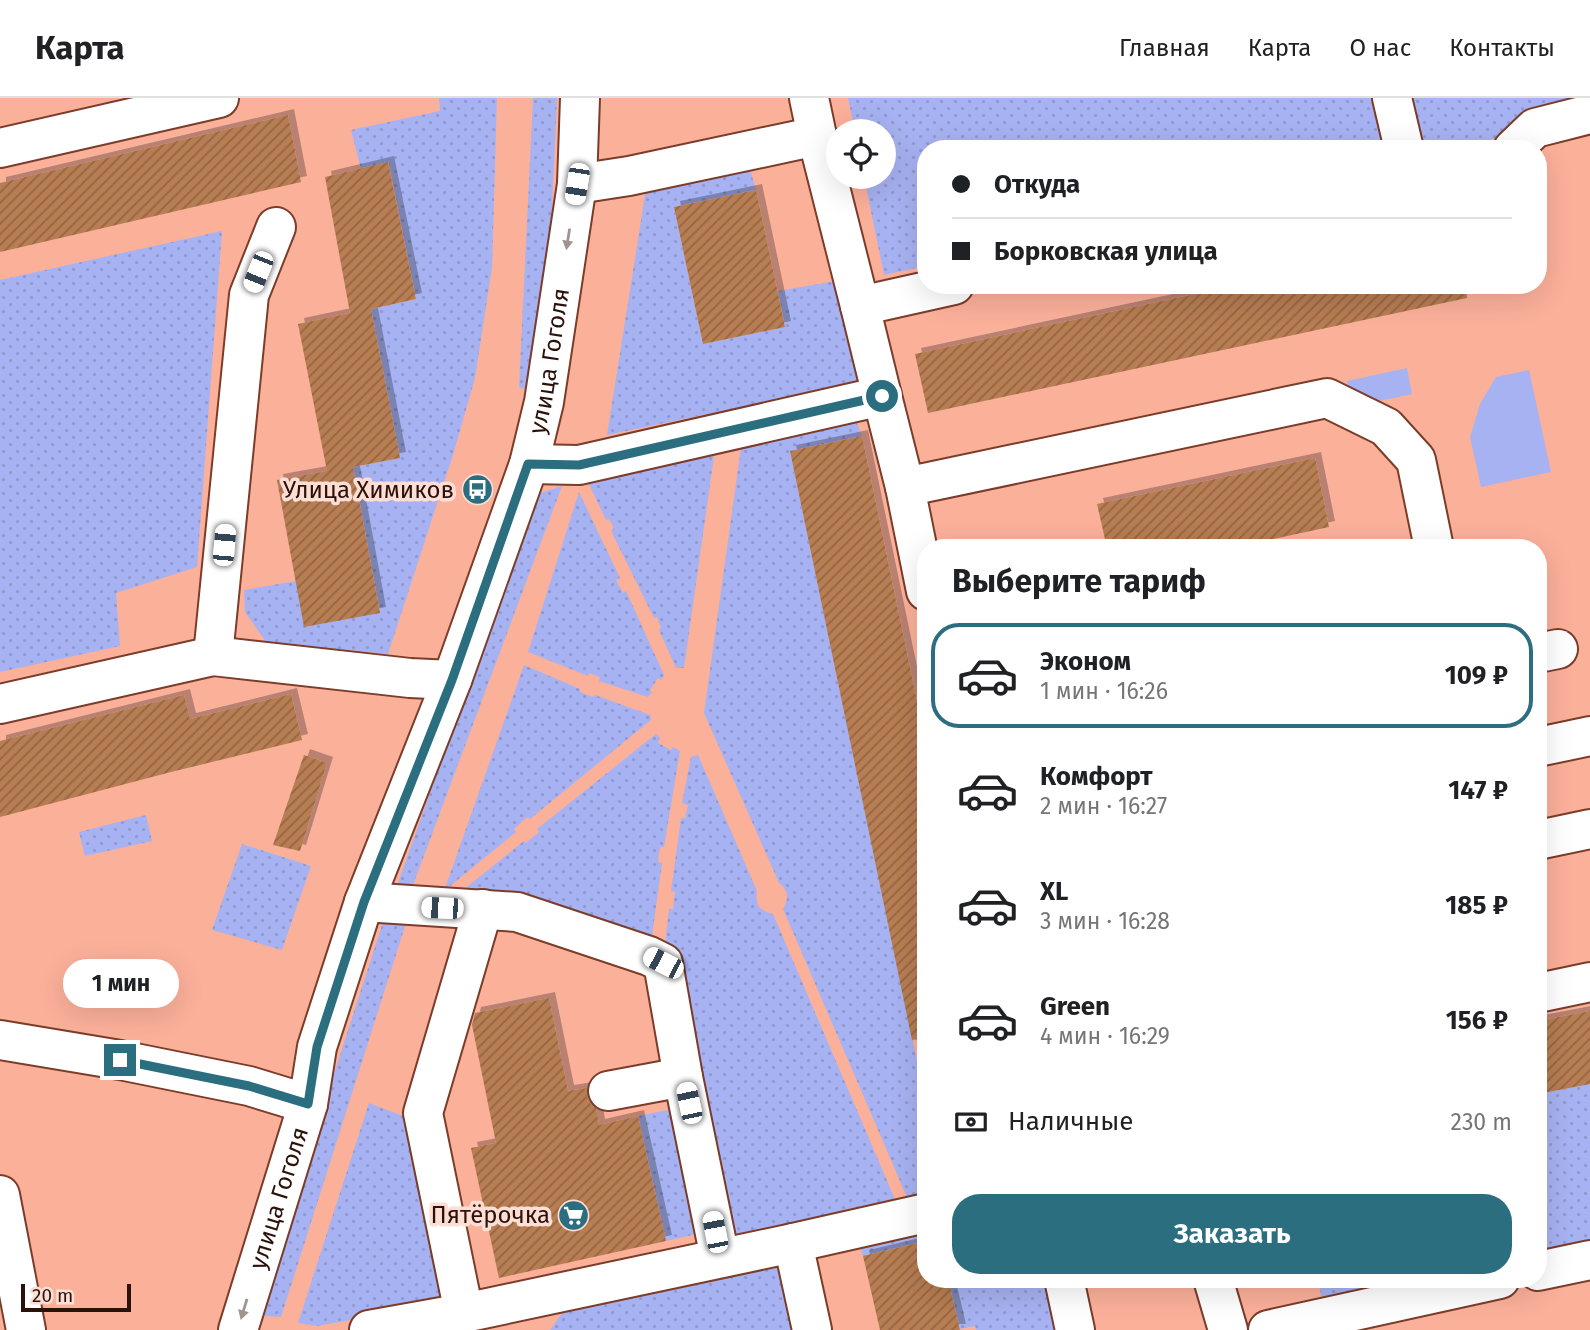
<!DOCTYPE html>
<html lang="ru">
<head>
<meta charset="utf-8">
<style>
	:root { --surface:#fff; --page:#f2f2f2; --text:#202124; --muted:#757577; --line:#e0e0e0; --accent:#2b6e7f }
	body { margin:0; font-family:"Fira Sans",sans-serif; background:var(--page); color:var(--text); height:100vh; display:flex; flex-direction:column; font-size:26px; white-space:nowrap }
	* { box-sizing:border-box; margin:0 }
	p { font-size:23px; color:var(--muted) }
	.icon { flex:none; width:38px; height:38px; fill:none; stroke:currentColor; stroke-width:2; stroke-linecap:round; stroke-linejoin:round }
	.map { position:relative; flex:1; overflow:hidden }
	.sheet { position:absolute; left:917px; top:441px; width:630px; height:749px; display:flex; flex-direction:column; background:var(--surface); border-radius:28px; box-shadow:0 7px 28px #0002 }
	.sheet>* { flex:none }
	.top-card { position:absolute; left:917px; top:42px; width:630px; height:154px; border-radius:28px; box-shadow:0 7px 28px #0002; display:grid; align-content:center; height:154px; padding:0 35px; background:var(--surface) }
	.fabs { position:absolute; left:826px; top:21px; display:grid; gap:14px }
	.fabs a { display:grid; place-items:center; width:70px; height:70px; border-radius:50%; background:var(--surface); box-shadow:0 7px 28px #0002; font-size:35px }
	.scale { position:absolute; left:21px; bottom:18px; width:110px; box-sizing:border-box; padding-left:7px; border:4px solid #2b1109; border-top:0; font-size:19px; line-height:24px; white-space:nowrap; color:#2b1109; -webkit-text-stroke:5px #fdded5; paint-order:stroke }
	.end { position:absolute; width:32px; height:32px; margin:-16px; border:9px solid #2b6e7f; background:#fff; box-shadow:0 0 0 4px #fff }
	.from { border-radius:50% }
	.bubble { position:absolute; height:49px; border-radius:24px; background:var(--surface); box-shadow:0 7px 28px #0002; font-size:23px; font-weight:700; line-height:49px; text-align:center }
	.car { position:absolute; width:21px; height:42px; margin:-21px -10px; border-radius:9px; box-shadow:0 0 5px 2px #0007; background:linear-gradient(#fff 24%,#345 0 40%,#fff 0 76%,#345 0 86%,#fff 0) }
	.top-card b { display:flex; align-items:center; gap:24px; height:66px; font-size:26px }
	.top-card b+b { border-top:2px solid var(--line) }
	.top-card i { width:18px; height:18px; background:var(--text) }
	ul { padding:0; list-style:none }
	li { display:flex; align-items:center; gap:21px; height:105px; margin:0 14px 10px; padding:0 21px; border:4px solid transparent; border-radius:28px }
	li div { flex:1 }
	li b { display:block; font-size:26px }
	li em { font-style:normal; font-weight:700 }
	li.selected { border-color:var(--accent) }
	li>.icon { width:63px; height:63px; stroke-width:1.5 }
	h2 { padding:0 35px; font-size:32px; line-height:84px }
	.pay { display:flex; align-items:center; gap:18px; height:77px; padding:0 35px; font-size:26px }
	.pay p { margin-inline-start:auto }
	.action { display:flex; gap:14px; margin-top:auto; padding:14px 35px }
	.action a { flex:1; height:80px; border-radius:28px; background:var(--accent); color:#fff; font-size:28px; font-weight:700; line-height:80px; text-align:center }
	header { display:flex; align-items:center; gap:42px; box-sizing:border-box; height:98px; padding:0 35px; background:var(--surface); border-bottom:2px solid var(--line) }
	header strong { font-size:33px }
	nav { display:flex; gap:38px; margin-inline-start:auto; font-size:24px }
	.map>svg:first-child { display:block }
</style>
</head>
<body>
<header>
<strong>Карта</strong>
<nav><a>Главная</a><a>Карта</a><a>О нас</a><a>Контакты</a></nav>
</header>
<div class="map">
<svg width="1590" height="1232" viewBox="0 0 1590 1232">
	<defs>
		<pattern id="grass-dots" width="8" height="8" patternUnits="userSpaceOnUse" patternTransform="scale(1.75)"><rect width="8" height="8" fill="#a7b2f2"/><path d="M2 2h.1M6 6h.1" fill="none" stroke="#9098ce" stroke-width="1.8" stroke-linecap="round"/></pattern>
		<pattern id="building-hatch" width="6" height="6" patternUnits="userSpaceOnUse" patternTransform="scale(1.75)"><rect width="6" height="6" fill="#b77d52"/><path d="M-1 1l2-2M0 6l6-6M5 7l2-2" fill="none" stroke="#956542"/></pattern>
		<filter id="shadow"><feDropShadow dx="6" dy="-6" stdDeviation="0" flood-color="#0004"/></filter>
	</defs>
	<rect width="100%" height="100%" fill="#fbb09a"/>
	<!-- grass -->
	<path fill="url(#grass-dots)" d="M439,0H497L492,169L475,280L453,357L388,556L266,544L245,514L244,492L296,483L380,514L353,369L400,360L371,211L416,201L389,65L361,71L351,32L440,13Z
		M533,0H557V3L548,191L535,295L519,289Z
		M848,0H1590V19L1448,51H926V168L884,177L864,79H884V33H855Z
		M749,68L756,92L674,109L703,246L785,229L778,193L842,182L861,284L607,337L646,91Z
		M222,133L197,469L116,495L120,548L0,574V182Z
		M849,305L862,338L790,353L926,1006V1100L909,1104L783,811C789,800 789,793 779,785L704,615L744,328Z
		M716,344L684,570H676L659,532L661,530L657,519L654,520L611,433L614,430L609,421L606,422L586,380Z
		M562,388L410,795L395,793L537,396Z
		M579,394L620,480L616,482L623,495L626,493L664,577L661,582L658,580L650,592L652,594L648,599L599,583L600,579L589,575L588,578L528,554Z
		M524,567L580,591V594L593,599L595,597L650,617L651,622L530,721L527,719L514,731L516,734L444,793Z
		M656,636L660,640L658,645L671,652L673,649L680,653L664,749H660L658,764L662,765L651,845L458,796L524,743L526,745L539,734L537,731Z
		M698,657L757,793C755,808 759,812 773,816L897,1106L726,1142L665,847L669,811H673L675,794L671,793L681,720H685L688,707L682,705L691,659Z
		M146,717L152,743L85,758L79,734Z
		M242,746L311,768L282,852L212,832Z
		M384,821L407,822L281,1219L256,1217Z
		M1590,986V1142L1538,1154V996Z
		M369,1005L408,1020L444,1205L317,1228L298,1225Z
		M673,1011L701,1135L666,1143L638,1018Z
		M926,1127V1143L863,1158L858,1143Z
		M782,1165L797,1232H550L567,1208Z
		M948,1181H1051L1061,1232H976L975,1228L960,1231Z
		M1318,1181H1418L1322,1203Z"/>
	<!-- park -->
	<path fill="#a7b2f2" d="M1407,270L1412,296L1375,304L1349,293L1347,283Z
		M1529,272L1551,374L1481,389L1470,339L1480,306L1496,279Z"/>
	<!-- building -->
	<path fill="url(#building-hatch)" filter="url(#shadow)" d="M288,17L301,84L0,154V85Z
		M388,64L416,201L371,211L400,360L353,369L380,515L304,529L277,382L327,373L298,226L350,215L325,79Z
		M756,92L785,229L703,246L674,109Z
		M1237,187H1466L1467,200L928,315L915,256Z
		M862,338L926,647V940L912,942L790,353Z
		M1315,360L1329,429L1231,450H1107L1097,406Z
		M291,596L302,642L171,674L0,719V643L184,597L190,621Z
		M304,657L327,665L300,753L273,747Z
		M549,900L568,993L587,990V998L591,1007L596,1010L599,1027L638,1018L666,1143L499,1180L471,1050L496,1045L472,927L475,915Z
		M1590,913V986L1538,996V923Z
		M926,1143V1181H948L960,1232H880L863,1158Z"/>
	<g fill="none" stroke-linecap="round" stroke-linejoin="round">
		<defs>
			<g id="minor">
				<path d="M809,0L817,38L860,208"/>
				<path d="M1392,0L1404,51"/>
				<path d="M0,50L219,0"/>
				<path d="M1513,51L1535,30L1590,16"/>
				<path d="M577,86L629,78L817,38"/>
				<path d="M882,298L860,208L954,187"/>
				<path d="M529,366L579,367L882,298L905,389L926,493"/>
				<path d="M905,389L1327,300L1386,329L1416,362L1434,450"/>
				<path d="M1538,555L1558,551"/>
				<path d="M213,558L249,197L276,129"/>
				<path d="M0,606L213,558L410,580L452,582"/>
				<path d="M1538,649L1590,638"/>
				<path d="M1538,742L1590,731"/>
				<path d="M364,804L517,814L649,858L663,865L683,979L720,1160"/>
				<path d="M1538,895L1590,884"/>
				<path d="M0,942L120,962L249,988L308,1006"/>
				<path d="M608,993L683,979"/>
				<path d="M0,1097L26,1232"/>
				<path d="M793,1145L926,1115"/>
				<path d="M1538,1173L1590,1162"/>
				<path d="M1064,1181L1075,1232"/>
				<path d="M1213,1181L1228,1232"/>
				<path d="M464,1215L423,1015L483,811"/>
				<path id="s1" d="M238,1232L308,1006L317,949L364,804L452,582L529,366L544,304L577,86L580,0"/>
				<path d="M369,1232L464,1215L793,1145L812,1232"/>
				<path d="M1268,1232L1500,1181"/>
			</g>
		</defs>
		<!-- minor casing -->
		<use href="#minor" stroke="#7b3c29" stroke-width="42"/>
		<!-- minor -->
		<use href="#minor" stroke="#fff" stroke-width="38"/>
	</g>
	<!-- one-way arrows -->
	<defs><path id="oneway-solid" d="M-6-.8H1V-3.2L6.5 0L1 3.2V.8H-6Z" transform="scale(1.75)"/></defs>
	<g fill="#a09490">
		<use href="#oneway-solid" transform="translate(568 141) rotate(99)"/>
		<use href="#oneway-solid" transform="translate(244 1211) rotate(107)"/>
	</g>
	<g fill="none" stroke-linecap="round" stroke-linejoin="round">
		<!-- route -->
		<path stroke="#2b6e7f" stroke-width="9" d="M120,962L249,988L308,1006L317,949L364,804L452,582L528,366L579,367L882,298"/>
	</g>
	<!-- icons -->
	<defs>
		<symbol id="bus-disc" viewBox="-11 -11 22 22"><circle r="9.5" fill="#2b6e7f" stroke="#fdded5"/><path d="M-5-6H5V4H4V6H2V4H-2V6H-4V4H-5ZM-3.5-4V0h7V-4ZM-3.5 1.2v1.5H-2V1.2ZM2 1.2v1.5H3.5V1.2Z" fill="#fff"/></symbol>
		<symbol id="supermarket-disc" viewBox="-11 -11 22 22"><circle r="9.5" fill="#2b6e7f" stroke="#fdded5"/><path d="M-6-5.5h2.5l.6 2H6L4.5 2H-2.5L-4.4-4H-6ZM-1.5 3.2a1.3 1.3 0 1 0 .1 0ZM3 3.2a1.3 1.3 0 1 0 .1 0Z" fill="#fff"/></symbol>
	</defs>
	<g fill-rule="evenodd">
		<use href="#bus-disc" x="460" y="374" width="35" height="35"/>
		<use href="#supermarket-disc" x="556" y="1100" width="35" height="35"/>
	</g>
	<g text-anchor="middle" stroke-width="7" stroke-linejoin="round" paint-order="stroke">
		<!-- street labels -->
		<g font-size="24" fill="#2b1109" stroke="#fdded5">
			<text dy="8" stroke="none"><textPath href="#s1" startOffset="1020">улица Гоголя</textPath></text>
			<text dy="8" stroke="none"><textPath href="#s1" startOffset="138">улица Гоголя</textPath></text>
		</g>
		<!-- poi labels -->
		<g font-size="24" fill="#2b1109" stroke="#fdded5" text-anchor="end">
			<text x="454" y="400">Улица Химиков</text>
			<text x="550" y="1125">Пятёрочка</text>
		</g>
	</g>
</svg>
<div class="fabs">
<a><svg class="icon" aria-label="locate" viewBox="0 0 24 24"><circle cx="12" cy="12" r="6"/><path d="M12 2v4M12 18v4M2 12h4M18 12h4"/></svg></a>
</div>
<div class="scale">20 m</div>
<i class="end from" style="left:882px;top:298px"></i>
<i class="end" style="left:120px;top:962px"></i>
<div class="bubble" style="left:63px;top:861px;width:116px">1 мин</div>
<i class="car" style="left:577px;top:86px;rotate:189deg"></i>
<i class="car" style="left:258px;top:174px;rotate:202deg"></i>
<i class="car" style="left:224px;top:447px;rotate:5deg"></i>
<i class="car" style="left:442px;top:810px;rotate:272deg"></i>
<i class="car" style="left:663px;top:865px;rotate:297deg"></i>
<i class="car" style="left:689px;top:1005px;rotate:348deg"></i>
<i class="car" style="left:715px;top:1134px;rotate:349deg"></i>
<div class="top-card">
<b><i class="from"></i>Откуда</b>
<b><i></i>Борковская улица</b>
</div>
<section class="sheet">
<h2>Выберите тариф</h2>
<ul>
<li class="selected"><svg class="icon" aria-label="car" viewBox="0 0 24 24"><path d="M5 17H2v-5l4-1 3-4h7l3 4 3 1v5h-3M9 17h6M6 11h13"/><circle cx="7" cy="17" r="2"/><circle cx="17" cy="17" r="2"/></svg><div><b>Эконом</b><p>1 мин · 16:26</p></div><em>109 ₽</em></li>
<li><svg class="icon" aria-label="car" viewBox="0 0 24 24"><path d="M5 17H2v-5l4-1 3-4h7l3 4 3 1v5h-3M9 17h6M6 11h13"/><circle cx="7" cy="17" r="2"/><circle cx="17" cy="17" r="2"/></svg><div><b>Комфорт</b><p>2 мин · 16:27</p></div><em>147 ₽</em></li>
<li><svg class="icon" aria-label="car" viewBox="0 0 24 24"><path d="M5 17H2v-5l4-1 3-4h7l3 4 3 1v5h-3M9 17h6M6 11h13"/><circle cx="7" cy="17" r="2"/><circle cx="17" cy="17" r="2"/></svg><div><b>XL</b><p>3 мин · 16:28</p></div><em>185 ₽</em></li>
<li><svg class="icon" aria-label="car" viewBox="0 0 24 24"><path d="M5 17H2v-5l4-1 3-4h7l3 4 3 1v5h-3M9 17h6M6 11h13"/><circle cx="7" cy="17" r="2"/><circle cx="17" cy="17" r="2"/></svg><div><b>Green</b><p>4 мин · 16:29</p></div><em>156 ₽</em></li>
</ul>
<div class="pay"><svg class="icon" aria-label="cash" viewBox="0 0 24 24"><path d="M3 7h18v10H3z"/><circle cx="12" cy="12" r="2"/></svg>Наличные<p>230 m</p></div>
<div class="action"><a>Заказать</a></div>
</section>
</div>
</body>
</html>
